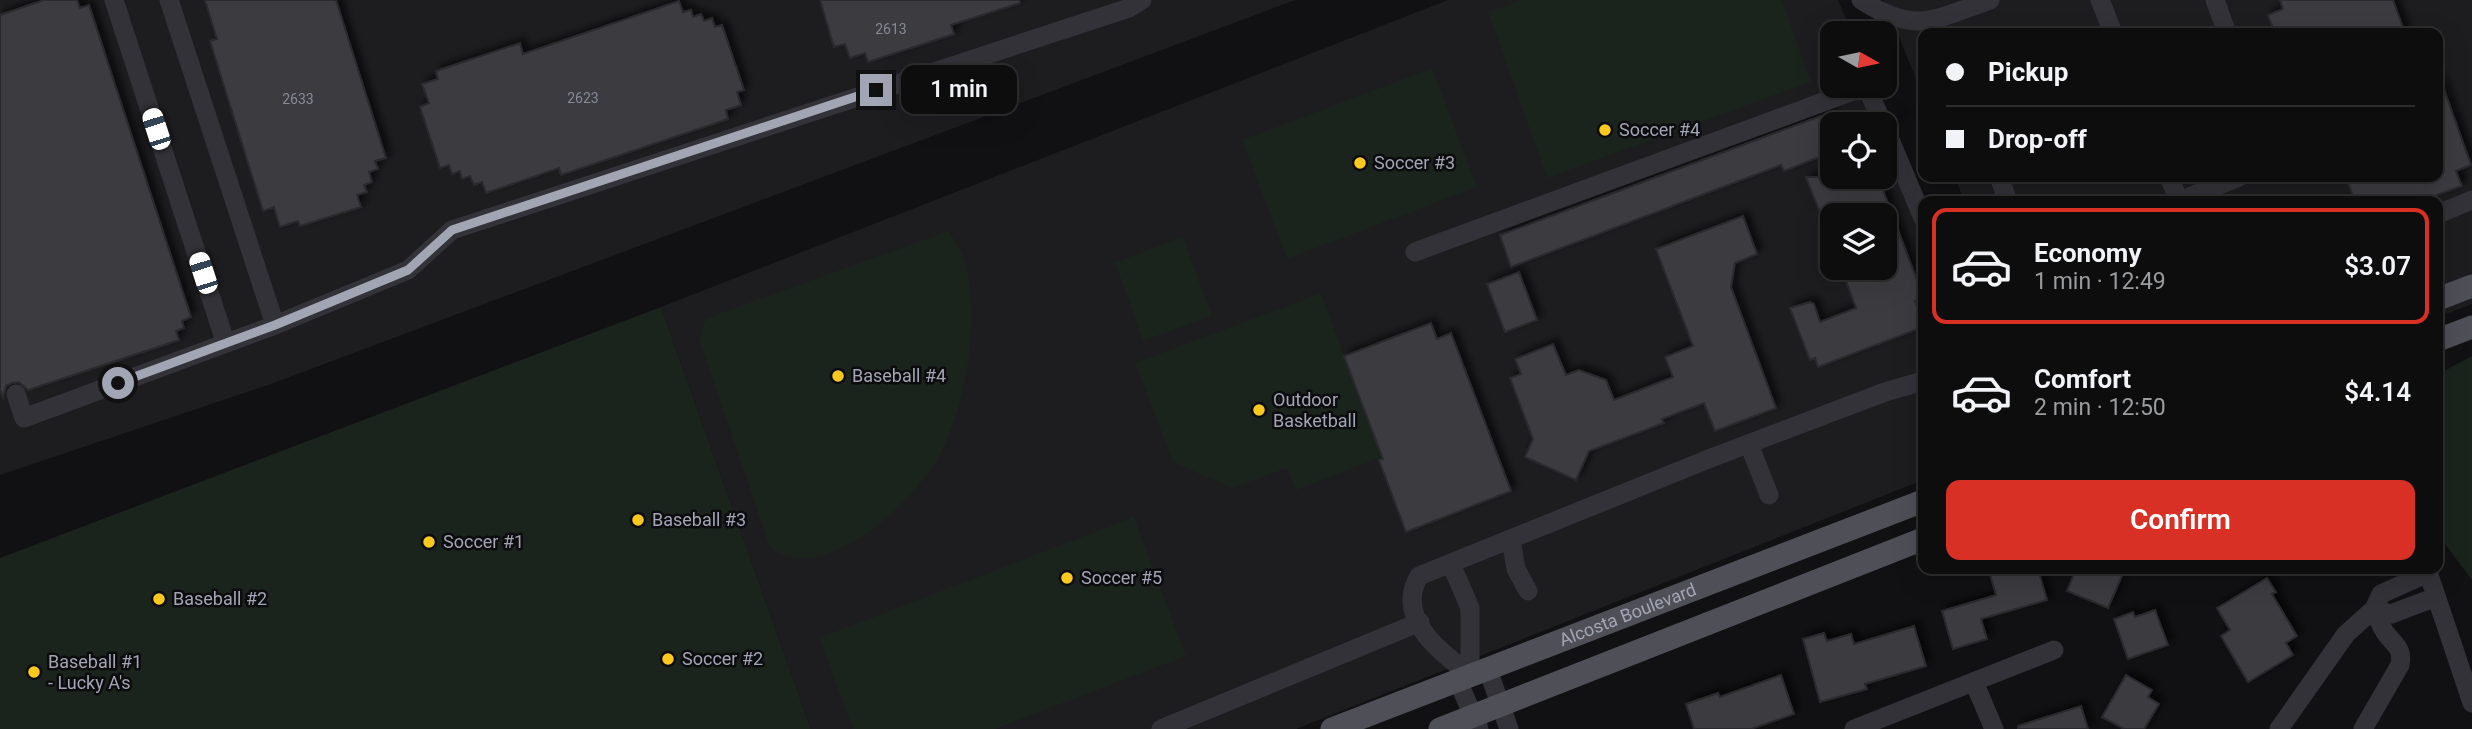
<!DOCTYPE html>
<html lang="en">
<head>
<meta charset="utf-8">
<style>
	:root { --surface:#0d0d0e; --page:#161617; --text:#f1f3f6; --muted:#9a9c9e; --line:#2d2d2e; --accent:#d93025 }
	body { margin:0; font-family:Roboto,sans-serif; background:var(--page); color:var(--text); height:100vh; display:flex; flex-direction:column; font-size:26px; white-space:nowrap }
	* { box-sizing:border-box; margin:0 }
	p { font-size:23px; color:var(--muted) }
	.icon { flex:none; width:38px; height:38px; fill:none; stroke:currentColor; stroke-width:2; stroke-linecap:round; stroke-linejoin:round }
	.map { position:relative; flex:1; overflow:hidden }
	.panel { position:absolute; left:1918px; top:196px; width:525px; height:378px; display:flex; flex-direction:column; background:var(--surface); border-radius:14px; box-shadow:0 7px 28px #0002,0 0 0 2px var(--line) }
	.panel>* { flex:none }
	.top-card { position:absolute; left:1918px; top:28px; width:525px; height:154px; border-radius:14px; box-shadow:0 7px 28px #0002,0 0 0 2px var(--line); display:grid; align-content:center; height:154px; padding:0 28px; background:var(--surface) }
	.needle { width:46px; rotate:99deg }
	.tools { position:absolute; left:1820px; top:21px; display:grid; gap:14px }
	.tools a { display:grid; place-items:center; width:77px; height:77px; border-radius:14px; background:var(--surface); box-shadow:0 7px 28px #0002,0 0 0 2px var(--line); font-size:35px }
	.end { position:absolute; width:32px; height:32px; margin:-16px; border:9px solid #a1a5b4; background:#111; box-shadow:0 0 0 4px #111 }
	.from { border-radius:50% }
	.bubble { position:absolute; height:49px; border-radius:14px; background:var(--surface); box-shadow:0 7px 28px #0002,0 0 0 2px var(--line); font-size:23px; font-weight:600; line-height:49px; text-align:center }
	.car { position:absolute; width:21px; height:42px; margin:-21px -10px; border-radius:9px; box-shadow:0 0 5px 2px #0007; background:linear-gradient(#fff 24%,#345 0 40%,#fff 0 76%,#345 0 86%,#fff 0) }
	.top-card b { display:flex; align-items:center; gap:24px; height:66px; font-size:26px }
	.top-card b+b { border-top:2px solid var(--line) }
	.top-card i { width:18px; height:18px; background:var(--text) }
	ul { padding:12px 0 0; list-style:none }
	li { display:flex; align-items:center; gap:21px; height:116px; margin:0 14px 10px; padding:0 14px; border:4px solid transparent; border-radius:14px }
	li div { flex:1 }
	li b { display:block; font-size:26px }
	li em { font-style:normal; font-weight:600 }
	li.on { border-color:var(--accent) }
	li>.icon { width:63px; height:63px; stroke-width:1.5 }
	.primary-button { display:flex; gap:14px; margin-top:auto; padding:14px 28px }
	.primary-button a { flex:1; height:80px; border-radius:14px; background:var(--accent); color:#fff; font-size:28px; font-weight:600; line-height:80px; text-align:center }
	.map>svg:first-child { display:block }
</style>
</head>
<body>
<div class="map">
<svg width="2472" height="729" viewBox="0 0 2472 729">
	<defs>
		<filter id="shadow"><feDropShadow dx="5" dy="-5" stdDeviation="3.5" flood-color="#0009"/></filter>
	</defs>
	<rect width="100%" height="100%" fill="#111113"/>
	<!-- built -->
	<path fill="#1d1d20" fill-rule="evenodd" d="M0,0H1295L271,384L0,475Z
		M1448,0H1838L1852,33H1832V86H1875L1923,202V480L1296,729H811L661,307ZM1832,124H1885V177H1832ZM1832,215H1885V268H1832Z
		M1884,0H2472V304L2438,317V201H1964L1955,177H2438V33H1923V96Z"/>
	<!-- green -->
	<path fill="#1b231d" d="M1521,0H1782L1811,82L1547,178L1488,12Z
		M1432,68L1477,187L1287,259L1242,140Z
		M948,231C991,279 968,409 937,460C908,507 826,586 770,548L699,339L704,322L710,317Z
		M1183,237L1212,316L1143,341L1115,262Z
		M1321,293L1382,457L1296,490L1287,468L1232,488L1173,462L1135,363Z
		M661,307L811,729H0V558Z
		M2472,356V580L2442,540L2438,519V391L2444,371Z
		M1134,517L1186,656L995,729H853L819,638Z"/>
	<!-- building -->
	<path fill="#3a3b40" stroke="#2b2b2f" stroke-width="2" filter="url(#shadow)" d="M44,0H77L80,8L89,5L191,317L182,321L184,328L176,331L179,340L28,390L19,382L12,383L6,386L3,398L0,389V15Z
		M205,0H336L386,158L375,161L378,169L369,172L372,182L364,185L367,192L357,195L361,207L300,226L298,221L280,227L274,207L263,211L210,41L217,39Z
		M820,0H1019L1020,3L951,25L954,34L868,62L865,53L850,58L845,44L834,47Z
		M2280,0H2393L2405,33H2275L2268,15L2283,9Z
		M679,1L683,12L691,10L693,17L701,14L704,21L712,18L715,27L722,25L744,90L737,92L741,105L726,110L728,119L561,175L559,168L486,193L482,182L474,185L470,176L462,179L460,171L452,174L449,165L440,168L420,107L429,103L422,84L438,79L436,71L520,43L523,54Z
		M2440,78L2471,165L2456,171L2462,186L2420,201H2355L2346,177H2438Z
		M1832,112V152L1784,171L1781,165L1511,267L1500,235Z
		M1806,177H1878L1923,296L1915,301L1923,327L1818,367L1815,358L1810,360L1790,308L1810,302L1814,304L1820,322L1856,308L1841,268H1885V215H1821Z
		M1743,216L1757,254L1735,263L1731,287L1776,408L1715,431L1704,403L1662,419L1664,423L1589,451L1576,480L1525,457L1533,439L1510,378L1521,374L1515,359L1553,344L1566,375L1579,370L1606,380L1614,400L1673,377L1665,357L1693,346L1656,249Z
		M1519,272L1537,320L1505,332L1487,284Z
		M1431,323L1437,339L1451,333L1511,491L1406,532L1379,460L1383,459L1344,356Z
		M2009,569H2038L2047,600L1981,619L1987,639L1953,649L1942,611L1996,595L1990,574Z
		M2076,569H2125L2108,608L2067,591Z
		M2267,578L2276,592L2272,594L2297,636L2286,643L2293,655L2248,682L2221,636L2230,630L2217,608Z
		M2155,610L2168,645L2128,659L2114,619L2133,612L2135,617Z
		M1914,626L1926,666L1865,684L1867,689L1820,702L1803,639L1824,633L1827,641L1851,634L1854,644Z
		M1781,675L1794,714L1751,729H1694L1686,704L1718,693L1720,697Z
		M2126,675L2152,690L2148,697L2159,704L2144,729H2124L2102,717Z
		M2081,706L2088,729H2018V726Z"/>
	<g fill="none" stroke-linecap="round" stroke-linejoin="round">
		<!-- minor -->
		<path stroke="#323238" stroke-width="19" d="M114,0L225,341
			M169,0L275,325
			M1861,0C1916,35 1933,20 1990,0
			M2100,0L2113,33
			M2215,0L2227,33
			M1885,128L1923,218
			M1999,177L2008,201
			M2169,177L2179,201
			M2179,201L2239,177
			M2438,214L2472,200
			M1415,252L1853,91L1868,90L1883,124
			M16,394L24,418L275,325L408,270L452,230L1129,8L1142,0
			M1749,444L1769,495
			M1511,540L1516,569L1528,591
			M1451,564L1470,608V674
			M2427,569L2472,703
			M2428,573L2381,594L2374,609L2391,614L2436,597
			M1487,667L1509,729
			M1470,674C1439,652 1395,617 1419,576L1711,458L1885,392L1923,381
			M1457,679L1479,729
			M1974,682L1994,729
			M1161,729L1420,622
			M1854,729L2054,650
			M2279,729L2346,634L2374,609C2378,617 2381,628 2387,635C2396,646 2403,649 2400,665L2363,729"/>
		<!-- major -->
		<g stroke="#4e4f57" stroke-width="23">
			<path d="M2438,299L2472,286"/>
			<path d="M2438,340L2472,327"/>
			<path id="s1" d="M1332,729L1923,501"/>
			<path d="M1440,729L1923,539"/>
		</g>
	</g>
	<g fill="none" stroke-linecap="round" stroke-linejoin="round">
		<!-- route -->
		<path stroke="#a1a5b4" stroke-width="9" d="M118,383L275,325L408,270L452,230L876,90"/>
	</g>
	<!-- markers -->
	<g fill="#fec91e" stroke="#0c0c0e" stroke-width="2.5">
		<circle cx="1605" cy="130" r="7"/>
		<circle cx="1360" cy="163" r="7"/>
		<circle cx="838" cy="376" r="7"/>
		<circle cx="1259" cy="410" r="7"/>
		<circle cx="638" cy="520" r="7"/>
		<circle cx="429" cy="542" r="7"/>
		<circle cx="1067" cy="578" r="7"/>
		<circle cx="159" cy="599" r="7"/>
		<circle cx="668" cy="659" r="7"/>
		<circle cx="34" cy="672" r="7"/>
	</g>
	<g text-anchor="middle" stroke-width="5" stroke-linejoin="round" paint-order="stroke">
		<!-- number labels -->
		<g font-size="14" fill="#878a97">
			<text x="891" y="34">2613</text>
			<text x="583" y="103">2623</text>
			<text x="298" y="104">2633</text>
		</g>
		<!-- poi labels -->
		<g font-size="18" fill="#a1a5b4" stroke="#0c0c0e" text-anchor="start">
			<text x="1619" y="136">Soccer #4</text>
			<text x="1374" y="169">Soccer #3</text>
			<text x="852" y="382">Baseball #4</text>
			<text x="1273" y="406">Outdoor<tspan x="1273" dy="21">Basketball</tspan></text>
			<text x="652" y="526">Baseball #3</text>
			<text x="443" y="548">Soccer #1</text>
			<text x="1081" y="584">Soccer #5</text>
			<text x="173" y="605">Baseball #2</text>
			<text x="682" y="665">Soccer #2</text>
			<text x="48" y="668">Baseball #1<tspan x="48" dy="21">- Lucky A's</tspan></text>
		</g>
		<!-- street labels -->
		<g font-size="18" fill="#a1a5b4" stroke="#0c0c0e">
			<text dy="6" stroke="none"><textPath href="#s1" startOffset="317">Alcosta Boulevard</textPath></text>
		</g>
	</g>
</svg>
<div class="tools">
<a><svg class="needle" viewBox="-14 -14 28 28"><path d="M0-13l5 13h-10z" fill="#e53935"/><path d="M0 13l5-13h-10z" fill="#9a9c9e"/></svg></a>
<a><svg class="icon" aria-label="locate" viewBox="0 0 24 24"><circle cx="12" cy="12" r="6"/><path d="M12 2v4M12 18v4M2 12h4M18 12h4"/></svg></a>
<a><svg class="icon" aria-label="layers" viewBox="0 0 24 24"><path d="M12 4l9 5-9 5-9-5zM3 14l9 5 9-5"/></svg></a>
</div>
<i class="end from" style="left:118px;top:383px"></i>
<i class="end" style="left:876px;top:90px"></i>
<div class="bubble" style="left:901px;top:65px;width:116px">1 min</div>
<i class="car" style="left:156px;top:129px;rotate:342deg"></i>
<i class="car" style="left:203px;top:273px;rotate:342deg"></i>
<div class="top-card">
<b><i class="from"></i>Pickup</b>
<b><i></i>Drop-off</b>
</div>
<section class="panel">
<ul>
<li class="on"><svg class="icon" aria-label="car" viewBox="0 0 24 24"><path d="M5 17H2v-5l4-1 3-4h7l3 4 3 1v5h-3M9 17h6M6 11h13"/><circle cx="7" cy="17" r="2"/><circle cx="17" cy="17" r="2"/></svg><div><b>Economy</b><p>1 min · 12:49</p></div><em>$3.07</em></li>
<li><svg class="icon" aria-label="car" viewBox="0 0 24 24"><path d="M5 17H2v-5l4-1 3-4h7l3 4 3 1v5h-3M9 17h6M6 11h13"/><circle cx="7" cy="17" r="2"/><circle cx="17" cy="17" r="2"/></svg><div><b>Comfort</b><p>2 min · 12:50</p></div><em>$4.14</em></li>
</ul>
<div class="primary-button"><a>Confirm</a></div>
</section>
</div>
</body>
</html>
